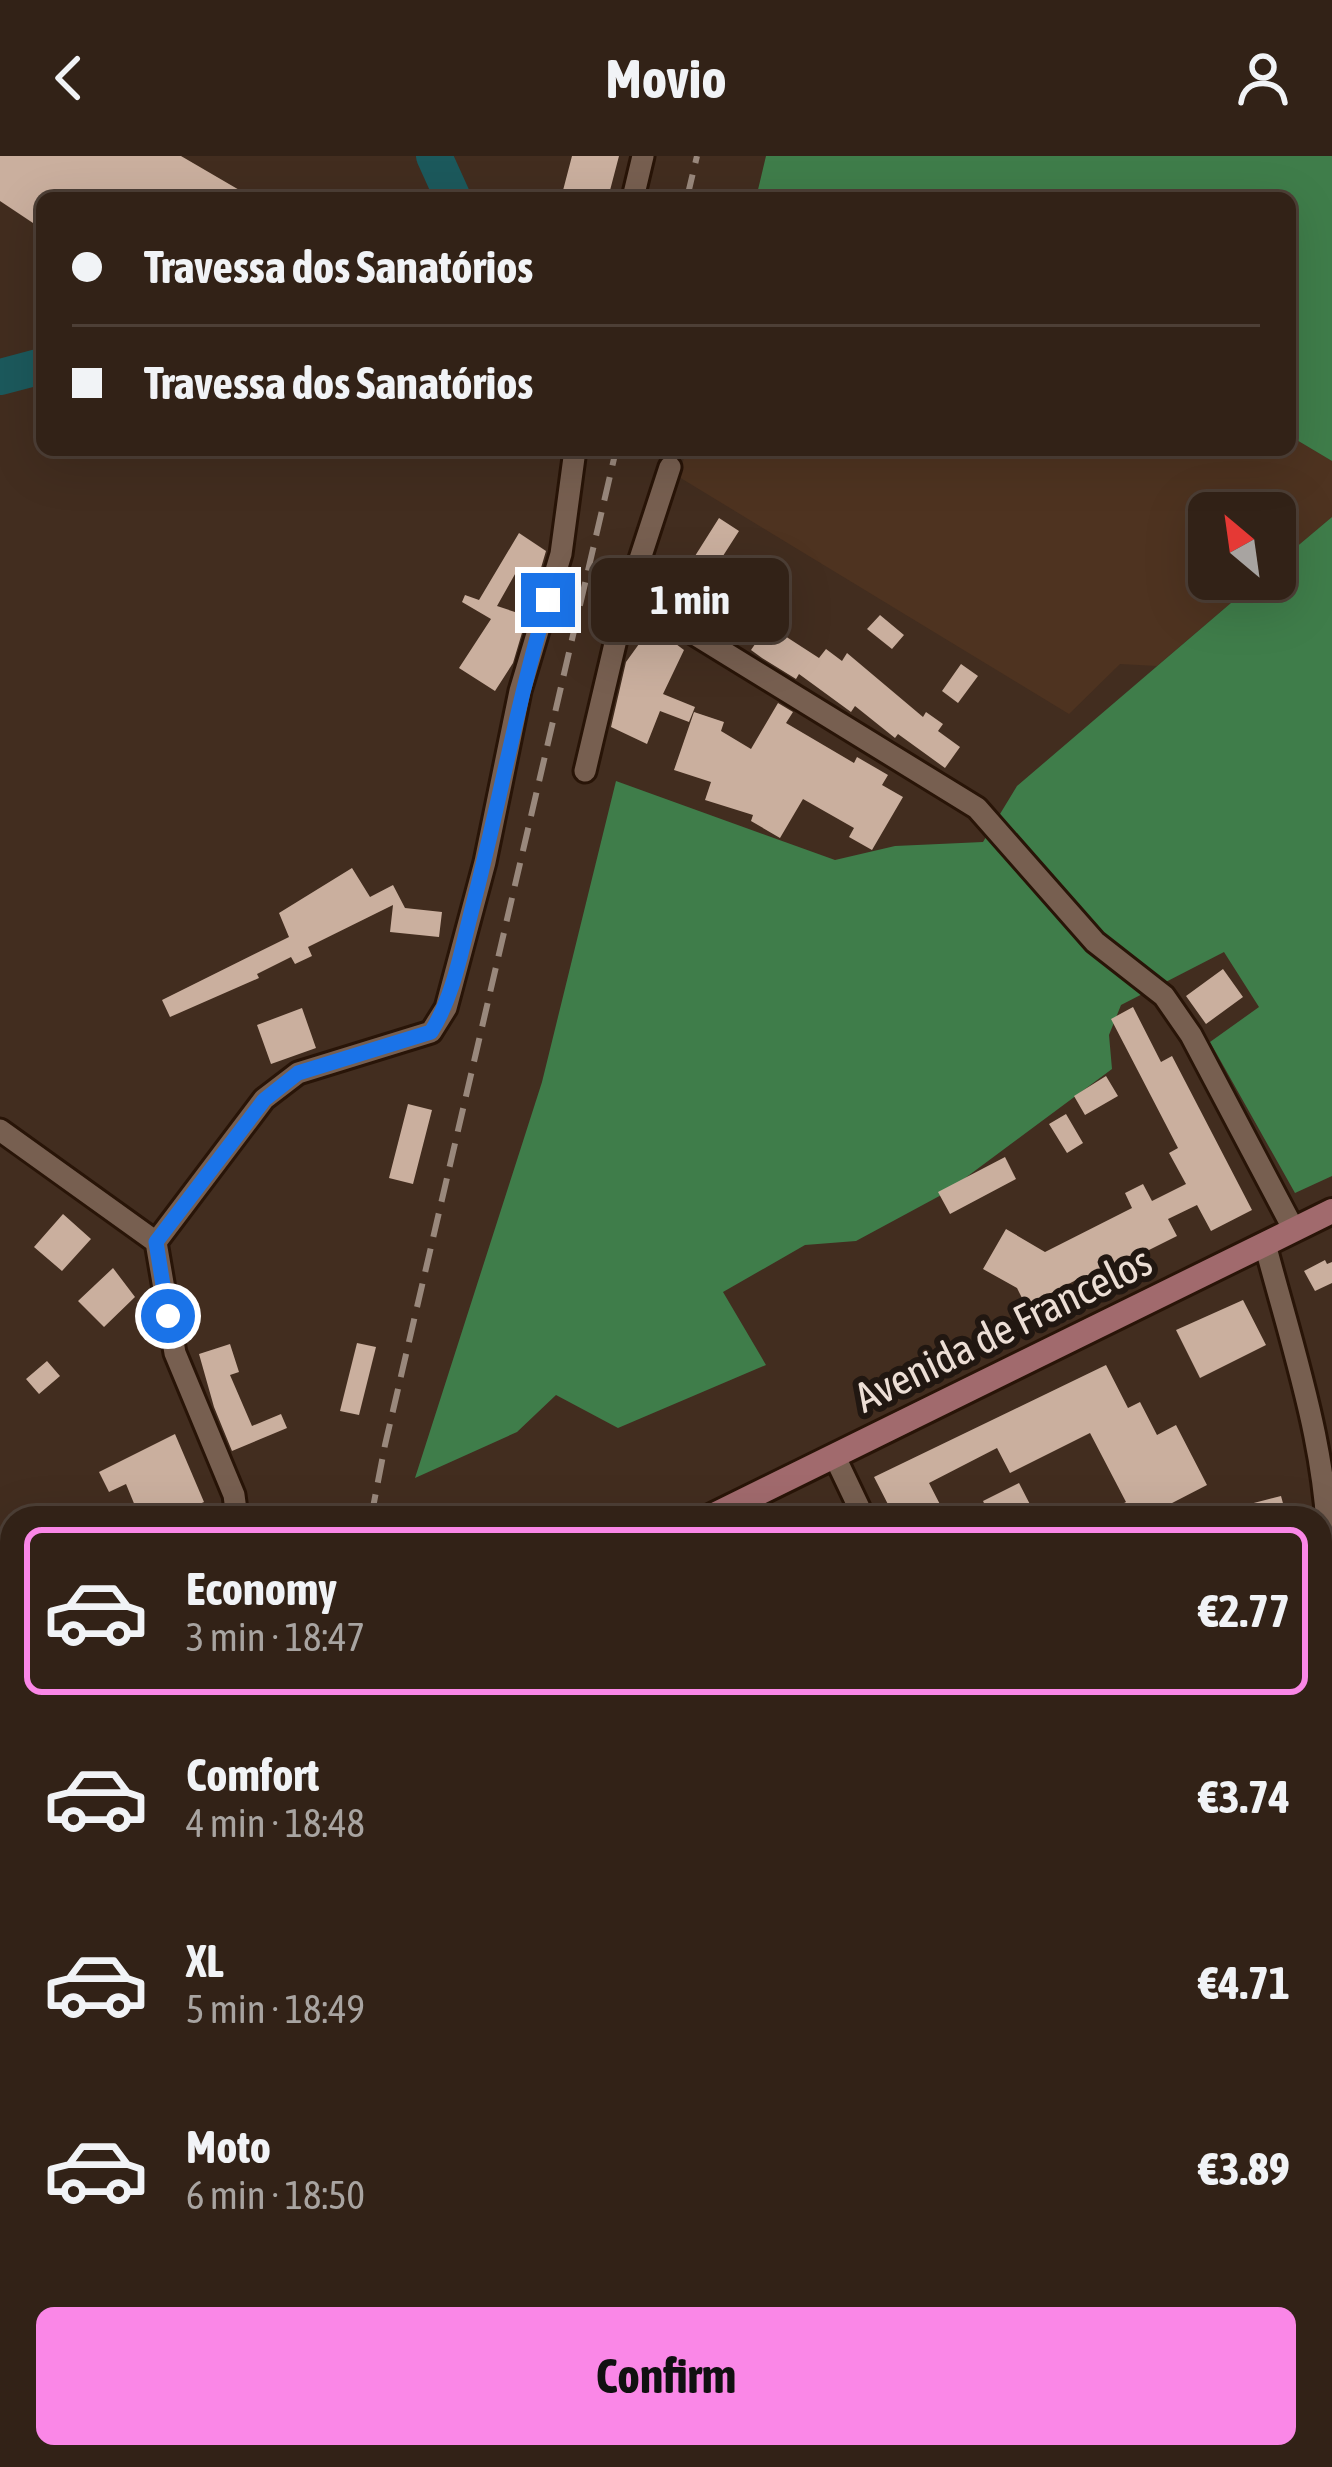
<!DOCTYPE html>
<html lang="en">
<head>
<meta charset="utf-8">
<style>
	:root { --surface:#322217; --page:#3d2f24; --text:#f1f3f6; --muted:#a8a4a1; --line:#4d3f36; --accent:#fa87e7 }
	body { margin:0; font-family:"Asap Condensed",sans-serif; background:var(--page); color:var(--text); height:100vh; display:flex; flex-direction:column; font-size:45px; white-space:nowrap }
	* { box-sizing:border-box; margin:0 }
	p { font-size:39px; color:var(--muted) }
	.icon { flex:none; width:66px; height:66px; fill:none; stroke:currentColor; stroke-width:2; stroke-linecap:round; stroke-linejoin:round }
	.map { position:relative; flex:1; overflow:hidden }
	.panel { position:absolute; left:0px; top:1350px; width:1332px; height:963px; display:flex; flex-direction:column; background:var(--surface); border-radius:36px 36px 0 0; box-shadow:0 12px 48px #0002,0 0 0 3px var(--line) }
	.panel>* { flex:none }
	.hud { position:absolute; left:36px; top:36px; width:1260px; height:264px; border-radius:18px; box-shadow:0 12px 48px #0002,0 0 0 3px var(--line); display:grid; align-content:center; height:264px; padding:0 36px; background:var(--surface) }
	.needle { width:78px; rotate:331deg }
	.fabs { position:absolute; left:1188px; top:336px; display:grid; gap:24px }
	.fabs a { display:grid; place-items:center; width:108px; height:108px; border-radius:18px; background:var(--surface); box-shadow:0 12px 48px #0002,0 0 0 3px var(--line); font-size:60px }
	.end { position:absolute; width:54px; height:54px; margin:-27px; border:15px solid #1a73e8; background:#fff; box-shadow:0 0 0 6px #fff }
	.from { border-radius:50% }
	.bubble { position:absolute; height:84px; border-radius:18px; background:var(--surface); box-shadow:0 12px 48px #0002,0 0 0 3px var(--line); font-size:39px; font-weight:700; line-height:84px; text-align:center }
	.hud b { display:flex; align-items:center; gap:42px; height:114px; font-size:45px }
	.hud b+b { border-top:3px solid var(--line) }
	.hud i { width:30px; height:30px; background:var(--text) }
	ul { padding:21px 0 0; list-style:none }
	li { display:flex; align-items:center; gap:36px; height:168px; margin:0 24px 18px; padding:0 12px; border:6px solid transparent; border-radius:18px }
	li div { flex:1 }
	li b { display:block; font-size:45px }
	li em { font-style:normal; font-weight:700 }
	li.on { border-color:var(--accent) }
	li>.icon { width:108px; height:108px; stroke-width:1.5 }
	.cta { display:flex; gap:24px; margin-top:auto; padding:24px 36px }
	.cta a { flex:1; height:138px; border-radius:18px; background:var(--accent); color:#111; font-size:48px; font-weight:700; line-height:138px; text-align:center }
	header { display:flex; justify-content:space-between; align-items:center; height:156px; padding:0 36px; background:var(--surface); font-size:54px; font-weight:700 }
	.map>svg:first-child { display:block }
</style>
</head>
<body>
<header><svg class="icon" aria-label="back" viewBox="0 0 24 24"><path d="M15 5l-7 7 7 7"/></svg>Movio<svg class="icon" aria-label="person" viewBox="0 0 24 24"><circle cx="12" cy="8" r="4"/><path d="M4 21q1-7 8-7t8 7"/></svg></header>
<div class="map">
<svg width="1332" height="2311" viewBox="0 0 1332 2311">
	<rect width="100%" height="100%" fill="#422d1f"/>
	<!-- built -->
	<path fill="#4e3320" d="M1290,280L1332,305V361L1275,409V357H1209V423H1259L1157,510L1120,508L1069,558L679,321L686,294H1290Z"/>
	<!-- forest -->
	<path fill="#3f7d4a" d="M766,0H1332V305L1290,280V42H756Z
		M1332,361V1020L1295,1037L1210,886L1259,851L1224,796L1121,849L1109,879L1112,913L945,1037L856,1085L805,1089L723,1136L766,1209L618,1272L556,1239L517,1276L415,1322L542,926L616,625L835,704L895,690L983,686L1017,630L1259,423H1275V409Z"/>
	<g fill="none" stroke-linecap="round" stroke-linejoin="round">
		<!-- river -->
		<path stroke="#1c595c" stroke-width="36" d="M434,0L453,42
			M0,221L42,210"/>
	</g>
	<!-- building -->
	<path fill="#caaf9e" d="M0,0H181L253,42H42V73L0,45Z
		M572,0H619L608,42H561Z
		M719,362L739,375L703,431L706,433L694,453L658,431L670,411L683,419Z
		M519,377L546,395L538,422L519,411L497,450L527,460L513,507L495,535L459,512L491,463L462,446L465,439L479,444Z
		M880,459L904,479L892,493L867,473Z
		M768,469L819,502L826,493L842,505L847,497L923,561L926,556L943,568L938,575L960,591L945,612L898,578L895,582L855,550L851,556L799,518L796,523L762,502L751,494Z
		M652,470L684,494L663,538L695,551L689,566L660,555L647,588L611,571L626,506Z
		M961,508L978,520L958,547L942,535Z
		M778,547L793,556L786,567L854,607L857,601L888,619L882,629L903,641L872,694L849,681L854,672L803,643L780,682L751,665L753,659L705,644L711,626L674,614L694,556L724,566L721,575L751,593Z
		M352,712L370,741L393,729L405,752L442,756L439,781L390,776L393,749L308,791L312,800L295,808L291,801L257,818L259,822L170,861L162,844L289,781L279,757Z
		M1223,813L1243,841L1206,868L1186,840Z
		M1133,851L1161,906L1172,900L1252,1054L1211,1075L1197,1049L1168,1063L1177,1080L1131,1103L1134,1110L1087,1134L1080,1122L1026,1150L1017,1132L983,1113L1006,1073L1045,1096L1132,1052L1125,1037L1143,1028L1152,1045L1186,1028L1169,997L1178,992L1111,863Z
		M302,852L316,892L271,908L257,869Z
		M1106,920L1118,940L1085,959L1074,940Z
		M408,948L432,954L413,1028L389,1022Z
		M1066,958L1083,987L1067,997L1049,968Z
		M1005,1001L1016,1023L950,1058L938,1036Z
		M63,1058L91,1083L62,1115L34,1091Z
		M1325,1104L1327,1108L1332,1106V1127L1315,1135L1304,1115Z
		M113,1112L135,1141L104,1171L78,1145Z
		M1243,1144L1266,1189L1200,1222L1176,1174Z
		M357,1187L376,1191L359,1259L340,1255Z
		M230,1188L239,1216L230,1219L252,1270L281,1258L287,1272L232,1295L214,1251L199,1198Z
		M47,1205L60,1220L39,1238L26,1223Z
		M1106,1209L1128,1252L1140,1246L1157,1279L1176,1269L1207,1329L1143,1362H1096L1126,1346L1090,1277L1010,1317L997,1292L929,1327L947,1362H895L874,1321Z
		M175,1278L204,1346L168,1362H140L126,1328L109,1336L99,1316Z
		M1019,1327L1037,1362H991L983,1345Z
		M1281,1340L1287,1362H1220L1219,1356Z"/>
	<g fill="none" stroke-linecap="round" stroke-linejoin="round">
		<defs>
			<path id="minor" d="M633,42L643,0
				M631,439L977,652L1095,786L1164,840L1191,879L1294,1074
				M585,615L622,458L670,311
				M0,974L156,1086
				M1265,1088C1293,1194 1331,1302 1328,1413C1327,1435 1328,1456 1320,1477
				M834,1299L864,1362
				M237,1362L234,1339L175,1197L156,1086L264,943L298,917L431,876L446,852L485,706L520,535L561,398L575,294
				M0,1663L12,1656
				M1320,1760L1332,1749
				M1320,1844L1332,1849
				M0,1958L12,1945
				M401,2301L403,2311
				M500,2301L504,2311
				M674,2311L687,2301"/>
			<path id="major" d="M708,1362L1332,1055
				M0,1711L12,1705
				M0,1801L12,1804
				M166,2311L176,2301"/>
		</defs>
		<!-- minor casing -->
		<use href="#minor" stroke="#281407" stroke-width="27"/>
		<!-- major casing -->
		<use href="#major" stroke="#281407" stroke-width="30"/>
		<!-- minor -->
		<use href="#minor" stroke="#775f50" stroke-width="21"/>
		<!-- major -->
		<use href="#major" stroke="#a16a6d" stroke-width="24"/>
		<!-- rail -->
		<path stroke="#99887c" stroke-width="6" stroke-dasharray="24 12" stroke-linecap="butt" d="M687,42L697,0
			M371,1362L385,1289L616,294
			M441,2301L444,2311"/>
	</g>
	<g fill="none" stroke-linecap="round" stroke-linejoin="round">
		<!-- route -->
		<path stroke="#1a73e8" stroke-width="15" d="M168,1160L156,1086L264,944L298,917L431,876C454,839 461,795 472,753C499,650 517,546 548,444"/>
	</g>
	<g text-anchor="middle" stroke-width="12" stroke-linejoin="round" paint-order="stroke">
		<!-- street labels -->
		<g font-size="42" fill="#ecded5" stroke="#211711">
			<text transform="translate(1003 1173) rotate(-26)" y="15">Avenida de Francelos</text>
		</g>
	</g>
</svg>
<div class="fabs">
<a><svg class="needle" viewBox="-14 -14 28 28"><path d="M0-13l5 13h-10z" fill="#e53935"/><path d="M0 13l5-13h-10z" fill="#a8a4a1"/></svg></a>
</div>
<i class="end from" style="left:168px;top:1160px"></i>
<i class="end" style="left:548px;top:444px"></i>
<div class="bubble" style="left:591px;top:402px;width:198px">1 min</div>
<div class="hud">
<b><i class="from"></i>Travessa dos Sanatórios</b>
<b><i></i>Travessa dos Sanatórios</b>
</div>
<section class="panel">
<ul>
<li class="on"><svg class="icon" aria-label="car" viewBox="0 0 24 24"><path d="M5 17H2v-5l4-1 3-4h7l3 4 3 1v5h-3M9 17h6M6 11h13"/><circle cx="7" cy="17" r="2"/><circle cx="17" cy="17" r="2"/></svg><div><b>Economy</b><p>3 min · 18:47</p></div><em>€2.77</em></li>
<li><svg class="icon" aria-label="car" viewBox="0 0 24 24"><path d="M5 17H2v-5l4-1 3-4h7l3 4 3 1v5h-3M9 17h6M6 11h13"/><circle cx="7" cy="17" r="2"/><circle cx="17" cy="17" r="2"/></svg><div><b>Comfort</b><p>4 min · 18:48</p></div><em>€3.74</em></li>
<li><svg class="icon" aria-label="car" viewBox="0 0 24 24"><path d="M5 17H2v-5l4-1 3-4h7l3 4 3 1v5h-3M9 17h6M6 11h13"/><circle cx="7" cy="17" r="2"/><circle cx="17" cy="17" r="2"/></svg><div><b>XL</b><p>5 min · 18:49</p></div><em>€4.71</em></li>
<li><svg class="icon" aria-label="car" viewBox="0 0 24 24"><path d="M5 17H2v-5l4-1 3-4h7l3 4 3 1v5h-3M9 17h6M6 11h13"/><circle cx="7" cy="17" r="2"/><circle cx="17" cy="17" r="2"/></svg><div><b>Moto</b><p>6 min · 18:50</p></div><em>€3.89</em></li>
</ul>
<div class="cta"><a>Confirm</a></div>
</section>
</div>
</body>
</html>
